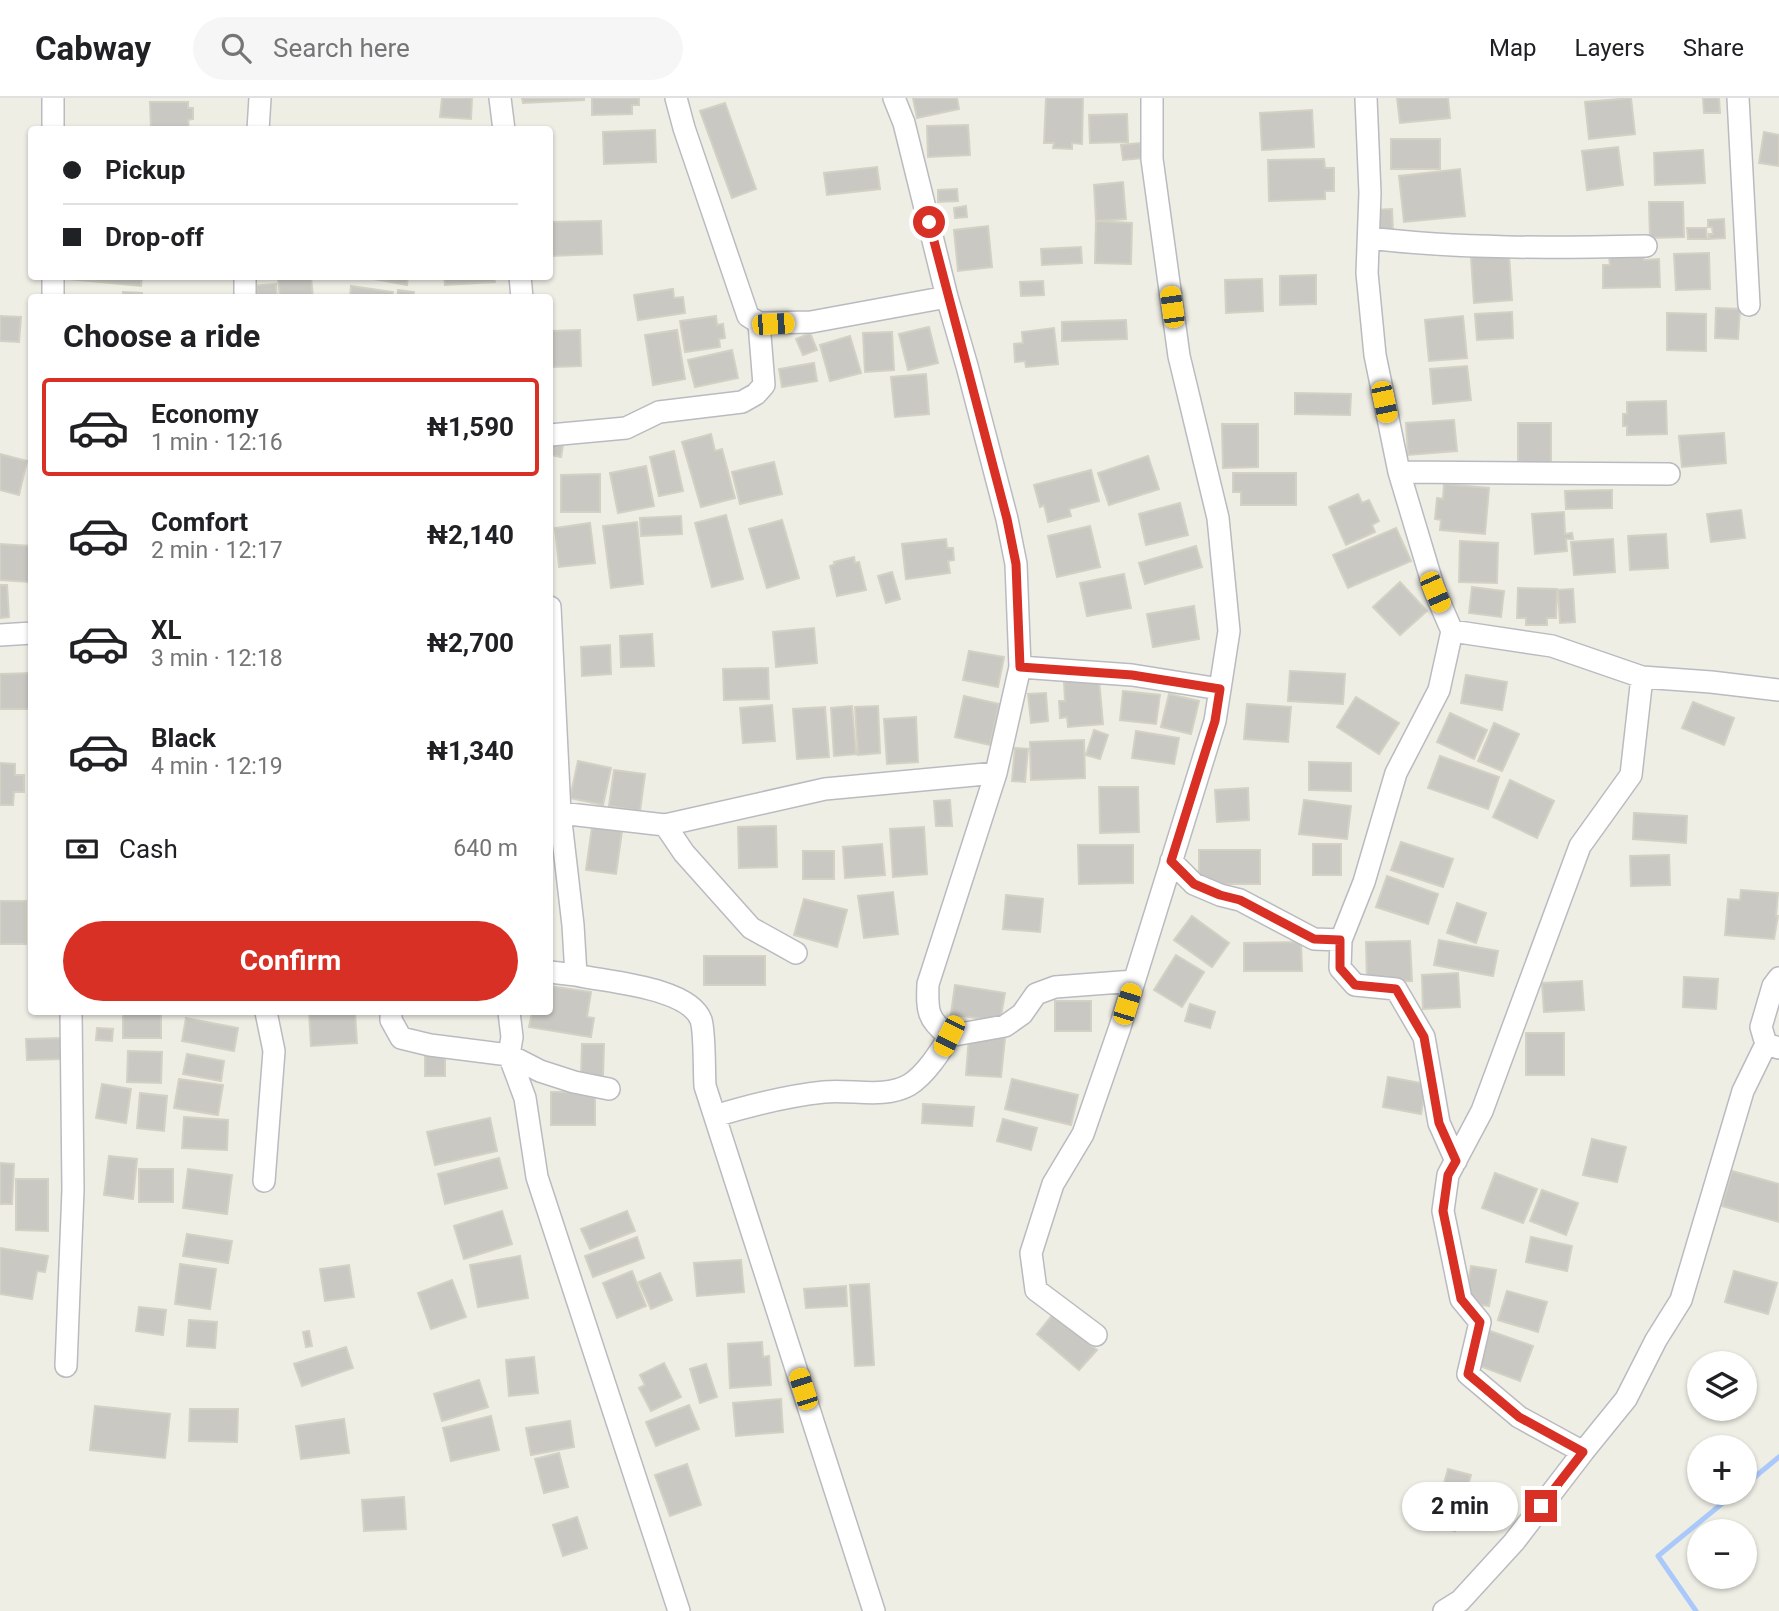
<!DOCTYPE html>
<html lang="en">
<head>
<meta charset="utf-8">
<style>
	:root { --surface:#fff; --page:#f6f6f6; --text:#202124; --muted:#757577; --line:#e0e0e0; --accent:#d93025 }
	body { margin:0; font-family:Roboto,sans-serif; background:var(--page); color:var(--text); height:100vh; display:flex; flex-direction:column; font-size:26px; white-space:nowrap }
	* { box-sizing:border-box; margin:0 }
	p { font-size:23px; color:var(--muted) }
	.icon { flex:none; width:38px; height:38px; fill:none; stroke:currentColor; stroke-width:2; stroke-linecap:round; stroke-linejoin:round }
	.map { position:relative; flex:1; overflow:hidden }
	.drawer { position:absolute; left:28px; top:196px; width:525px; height:721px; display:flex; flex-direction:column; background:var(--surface); border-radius:7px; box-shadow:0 2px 5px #0004 }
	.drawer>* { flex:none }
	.banner { position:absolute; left:28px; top:28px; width:525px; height:154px; border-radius:7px; box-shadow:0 2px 5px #0004; display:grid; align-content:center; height:154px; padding:0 35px; background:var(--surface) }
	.tools { position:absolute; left:1687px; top:1253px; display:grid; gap:14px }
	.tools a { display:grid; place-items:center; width:70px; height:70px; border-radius:50%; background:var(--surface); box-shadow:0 2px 5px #0004; font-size:35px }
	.end { position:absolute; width:32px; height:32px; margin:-16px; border:9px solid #d93025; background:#fff; box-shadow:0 0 0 4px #fff }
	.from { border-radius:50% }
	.bubble { position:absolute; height:49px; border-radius:24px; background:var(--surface); box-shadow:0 2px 5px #0004; font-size:23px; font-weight:700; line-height:49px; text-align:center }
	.car { position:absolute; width:21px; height:42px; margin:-21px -10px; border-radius:9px; box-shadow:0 0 5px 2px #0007; background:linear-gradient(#f5c518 24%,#345 0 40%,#f5c518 0 76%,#345 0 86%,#f5c518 0) }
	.banner b { display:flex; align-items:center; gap:24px; height:66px; font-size:26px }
	.banner b+b { border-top:2px solid var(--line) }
	.banner i { width:18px; height:18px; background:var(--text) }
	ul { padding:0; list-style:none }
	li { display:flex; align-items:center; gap:21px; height:98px; margin:0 14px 10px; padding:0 21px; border:4px solid transparent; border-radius:7px }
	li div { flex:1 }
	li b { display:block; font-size:26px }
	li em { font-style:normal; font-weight:700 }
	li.current { border-color:var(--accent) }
	li>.icon { width:63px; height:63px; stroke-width:1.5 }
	h2 { padding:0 35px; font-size:32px; line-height:84px }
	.pay { display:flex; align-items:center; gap:18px; height:77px; padding:0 35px; font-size:26px }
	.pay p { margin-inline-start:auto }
	.primary-button { display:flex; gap:14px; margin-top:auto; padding:14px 35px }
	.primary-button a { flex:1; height:80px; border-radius:42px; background:var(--accent); color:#fff; font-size:28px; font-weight:700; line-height:80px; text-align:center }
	header { display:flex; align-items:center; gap:42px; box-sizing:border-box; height:98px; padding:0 35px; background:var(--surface); border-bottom:2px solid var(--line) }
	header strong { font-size:33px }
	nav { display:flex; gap:38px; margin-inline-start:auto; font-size:24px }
	.search { width:490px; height:63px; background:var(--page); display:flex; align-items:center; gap:18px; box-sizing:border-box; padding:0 24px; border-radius:38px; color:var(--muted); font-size:26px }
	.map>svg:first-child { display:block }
</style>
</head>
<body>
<header>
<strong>Cabway</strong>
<div class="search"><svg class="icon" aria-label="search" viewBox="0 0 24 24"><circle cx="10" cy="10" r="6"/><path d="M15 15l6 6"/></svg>Search here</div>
<nav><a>Map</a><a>Layers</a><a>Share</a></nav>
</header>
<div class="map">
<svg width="1779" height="1513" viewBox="0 0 1779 1513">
	<rect width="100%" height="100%" fill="#eeeee5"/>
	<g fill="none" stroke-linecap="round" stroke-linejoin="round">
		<!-- stream -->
		<path stroke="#aac9fa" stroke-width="5" d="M1745,1387L1779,1359
			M1696,1513L1658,1458L1735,1395"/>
	</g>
	<!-- building -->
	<path fill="#cac8c2" stroke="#d3d1c4" stroke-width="2" d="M442,0H472L471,21L440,19Z
		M522,0H584V2L523,5Z
		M592,0H639V7H632V16L592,17Z
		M913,0H957L959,11L917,20Z
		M1046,0H1083L1082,46L1072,45V51L1053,50L1054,45H1044Z
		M1397,0H1448L1450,20L1400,25Z
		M1631,0L1635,36L1589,41L1585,4Z
		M1703,0H1719L1720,15H1704Z
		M150,4H188V10H193V21L188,22L189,31H151Z
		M725,5L756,91L732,100L700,13Z
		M1312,12L1314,49L1262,52L1260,15Z
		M1127,16L1128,44L1090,45L1089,17Z
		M968,27L970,57L928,59L927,28Z
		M655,32L656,64L604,66L603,34Z
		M1764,34L1779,37V68L1759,65Z
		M1391,41H1440V71H1391Z
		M1140,45L1142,60L1123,62L1121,47Z
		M1618,49L1623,87L1587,92L1582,53Z
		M1703,52L1705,85L1655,87L1654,55Z
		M1324,61L1325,70H1334V93H1325V101L1269,103L1268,62Z
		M877,69L880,91L827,97L824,75Z
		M1460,71L1465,118L1404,124L1399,78Z
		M1123,84L1126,121L1096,123L1094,87Z
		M957,91L958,103L938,104V92Z
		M1649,104H1683L1684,139L1650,140Z
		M966,108L967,119L955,120L954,110Z
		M1392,111L1393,134L1376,136L1374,112Z
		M1724,121L1725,140L1709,141V136H1713L1712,129H1708V122Z
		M601,123L602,156L550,158V124Z
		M1096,123L1132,125L1131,166L1095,165Z
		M988,128L992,169L958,173L954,132Z
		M1687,130H1706L1707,141H1688Z
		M1081,149L1082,165L1042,167L1041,151Z
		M1709,155L1710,191L1676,192L1674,156Z
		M1509,157L1512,202L1474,205L1471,159Z
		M1609,158H1644V162L1659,161L1660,189L1603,190V167H1610Z
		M1316,177V206L1280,207V178Z
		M69,178H142L141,188L69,181Z
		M375,178H408L407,187L374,181Z
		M444,178H494L495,184L445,187Z
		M311,179L313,200H280L278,181Z
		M1262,181L1263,213L1226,215L1225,182Z
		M1043,183L1044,197L1021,198L1020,184Z
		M276,186L277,200H250L249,188Z
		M351,188L393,194L392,200H350Z
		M673,191L674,200L683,199L685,215L638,222L634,197Z
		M398,192L414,194L413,200H397Z
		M123,194L142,195V200H123Z
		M1716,210L1740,211L1738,241L1715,240Z
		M1512,214L1513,240L1477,242L1475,216Z
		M1667,215L1706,216V253L1667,252Z
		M0,218L21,219L19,244L0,243Z
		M716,218L717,227L723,226L725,240L719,241L720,249L685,254L680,223Z
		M1463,218L1467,260L1429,263L1425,222Z
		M1126,222L1127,241L1062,243V224Z
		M929,229L938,265L908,272L899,236Z
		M1054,230L1058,266L1026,269L1025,263L1015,264L1014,246L1023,245L1022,234Z
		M580,232L581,268L552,269L551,233Z
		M677,232L685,281L653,287L645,237Z
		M892,234L894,272L865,274L863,235Z
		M810,235L817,252L803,257L796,241Z
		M850,238L861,275L830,283L820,247Z
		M732,252L738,280L695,289L688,262Z
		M814,265L817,283L782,289L779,271Z
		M1467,268L1471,302L1433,306L1430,271Z
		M926,276L929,316L895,319L891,279Z
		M1295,295L1351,296L1350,317L1295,316Z
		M1666,303L1667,336L1627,337V328H1623V316H1627V304Z
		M1454,322L1457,353L1408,357L1406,325Z
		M1518,325H1551V367H1518Z
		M1222,326H1258V369L1223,370Z
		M1724,335L1726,365L1682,369L1679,338Z
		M711,336L715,353L722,351L735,400L701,409L682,344Z
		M550,345L563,347L561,359L550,357Z
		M674,353L683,393L659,398L650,359Z
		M0,356L27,363L19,397L0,392Z
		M1148,358L1159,391L1109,407L1098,375Z
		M774,364L782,396L740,406L732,374Z
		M646,368L654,408L618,415L610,375Z
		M1091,372L1099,403L1069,411L1071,418L1048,424L1044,407L1040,409L1034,387Z
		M1233,375H1296V407H1241V394H1233Z
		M600,376V414H561V377Z
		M1444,386L1489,390L1485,436L1440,432L1441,422L1435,421L1437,400L1443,401Z
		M1612,392V410L1566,411L1565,393Z
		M1358,396L1362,405L1369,402L1379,423L1372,427L1375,434L1346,447L1329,409Z
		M1180,405L1188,437L1146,447L1139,416Z
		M1741,412L1745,440L1711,444L1707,416Z
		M1564,414L1565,436L1572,435L1573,441H1566L1567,453L1535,456L1532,416Z
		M726,417L743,481L712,489L695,425Z
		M681,418L682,436L641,438L640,420Z
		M782,422L799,480L767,490L749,431Z
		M637,424L643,486L611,490L603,428Z
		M590,425L595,465L559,469L555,430Z
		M1090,428L1100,469L1057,479L1048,438Z
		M1396,430L1411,463L1348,490L1333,457Z
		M1666,436L1668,470L1630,472L1628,438Z
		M946,441L947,450H953L954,462L948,463L950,475L906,481L902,446Z
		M1613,441L1615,474L1574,477L1571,444Z
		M1460,443L1498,445L1497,485L1459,484Z
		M0,446L31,448L29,484L0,482Z
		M1196,448L1202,469L1145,486L1139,465Z
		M854,459L855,465L859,464L866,492L837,498L830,468L835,466L834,464Z
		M892,474L900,501L886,505L878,478Z
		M1124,476L1131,510L1087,518L1080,485Z
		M1400,484L1427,513L1400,537L1373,509Z
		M0,487H7L9,519L0,520Z
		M1472,489L1504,493L1501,519L1469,515Z
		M1518,490L1557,491L1556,520H1547V527H1526V520H1517Z
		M1573,491L1575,524L1560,525L1558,492Z
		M1194,508L1199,541L1153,549L1147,516Z
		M814,530L817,565L776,569L773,534Z
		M652,536L654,568L621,569L620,538Z
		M610,547L611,576L582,578L581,549Z
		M969,553L1004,559L998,589L963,582Z
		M768,570L769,601L724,602L723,571Z
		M1290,573L1345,576L1343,606L1288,603Z
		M32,575V611H0V576Z
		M1466,577L1507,584L1502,612L1461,605Z
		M1099,581L1103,626L1068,629L1067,619L1060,620L1059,603H1065L1064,584Z
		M1123,593L1160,597L1156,626L1120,622Z
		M1046,595L1048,623L1031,625L1028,596Z
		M1169,596L1199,603L1191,636L1161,629Z
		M964,598L999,606L990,647L955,639Z
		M1356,599L1399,625L1379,656L1337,629Z
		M1693,604L1734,620L1724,647L1682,630Z
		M1247,606L1291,609L1288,644L1244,641Z
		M772,607L775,643L743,645L740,610Z
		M852,608L856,656L834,658L831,610Z
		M878,608L880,655L858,657L855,609Z
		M825,609L829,659L797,661L793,611Z
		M1450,615L1487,632L1474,661L1437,644Z
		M916,619L918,664L887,666L884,621Z
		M1494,625L1519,636L1502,673L1478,663Z
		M1094,632L1108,637L1100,661L1086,657Z
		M1136,633L1179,640L1174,666L1132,660Z
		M1084,642L1085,680L1031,682L1030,644Z
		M1015,650L1028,651L1025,684L1012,683Z
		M1440,658L1499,679L1488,711L1428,690Z
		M578,663L611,670L603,707L570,700Z
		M1309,664L1351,665V693L1309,692Z
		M0,665L15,666V677H24V694H14L13,707H0Z
		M614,672L645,676L640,713L609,708Z
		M1510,682L1554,703L1537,740L1493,719Z
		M1099,689H1138L1139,734L1100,735Z
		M1248,690L1249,722L1217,724L1215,692Z
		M950,702L952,728H936L934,703Z
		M1304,702L1351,708L1347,741L1299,736Z
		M1634,715L1687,718L1686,745L1633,741Z
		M776,728L777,769L739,770L738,729Z
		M592,729L622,733L616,776L586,772Z
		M924,729L927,776L893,779L890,731Z
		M1401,744L1453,761L1443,789L1391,772Z
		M882,746L885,777L845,780L843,749Z
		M1313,746H1341V777H1313Z
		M1078,747H1133V785L1079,786Z
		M1199,752H1260V786H1199Z
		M803,753H834V781H803Z
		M1669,757L1670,787L1631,788L1630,758Z
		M1387,778L1438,796L1428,826L1376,809Z
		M1741,792L1778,795L1776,818H1778L1774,841L1725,837L1728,801L1740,802Z
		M893,794L898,836L864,840L858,798Z
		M1006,797L1043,801L1040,834L1003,831Z
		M804,801L847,812L837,849L794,837Z
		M0,803H26V846H0Z
		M1457,805L1486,815L1476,845L1447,835Z
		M1192,818L1229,845L1212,869L1174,842Z
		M1439,842L1498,853L1493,878L1434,867Z
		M1410,843L1412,883L1367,884L1366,844Z
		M1301,844L1302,873H1244V845Z
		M1176,857L1204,874L1182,909L1154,892Z
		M704,858H765V887H704Z
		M1458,875L1460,909L1423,911L1422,877Z
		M1684,879L1718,881L1716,911L1683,909Z
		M1582,883L1584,912L1544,914L1542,885Z
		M955,887L1005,895L1000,924L951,916Z
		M550,888L591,894L587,919L594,920L591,939L529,929L532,914H550Z
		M1055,903H1091V933H1055Z
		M1190,906L1215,914L1210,930L1185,923Z
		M123,914H161V940H123Z
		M309,914H355L357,945L311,948Z
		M186,920L238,930L234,953L182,943Z
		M97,930L113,931L112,943L96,942Z
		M1526,935H1564V977H1526Z
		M969,938L1005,940L1001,979L966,977Z
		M62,940L63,961L27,962L26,941Z
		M582,946H604L603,979L581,978Z
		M425,952H445V978H425Z
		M128,953L162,954L161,985L127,984Z
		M187,956L224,963L221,983L183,976Z
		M1388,979L1426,986L1421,1016L1383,1009Z
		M179,981L223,987L218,1017L174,1010Z
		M1012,981L1078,997L1071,1027L1005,1011Z
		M102,986L131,991L126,1025L96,1020Z
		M551,994H595V1027H551Z
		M140,995L167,998L164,1033L137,1030Z
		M923,1006L974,1009L972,1028L922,1025Z
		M184,1019L228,1022L227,1052L182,1050Z
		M490,1020L497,1053L435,1067L427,1034Z
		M1003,1021L1037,1030L1031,1052L997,1043Z
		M1592,1041L1626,1049L1617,1084L1583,1077Z
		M109,1058L137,1061L133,1101L104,1097Z
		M499,1060L507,1090L445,1106L438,1076Z
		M0,1065L14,1066L12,1106H0Z
		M139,1071H173V1104H139Z
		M188,1071L232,1077L227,1116L183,1110Z
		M1732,1073L1779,1086V1124L1722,1108Z
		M1495,1075L1537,1091L1523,1125L1482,1110Z
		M16,1081H48V1133L16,1132Z
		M1542,1092L1578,1105L1566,1137L1530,1123Z
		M502,1113L512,1146L464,1161L454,1128Z
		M627,1113L635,1133L590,1151L581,1131Z
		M187,1136L232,1143L228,1165L183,1158Z
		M637,1139L644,1160L593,1179L585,1158Z
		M1531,1139L1572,1148L1567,1173L1526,1164Z
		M0,1150L48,1158L45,1174L37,1173L32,1201L0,1196Z
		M520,1158L528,1200L478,1209L470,1167Z
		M741,1162L744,1194L697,1198L694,1165Z
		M180,1166L216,1171L210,1211L175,1206Z
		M349,1167L354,1199L325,1203L320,1171Z
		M1471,1168L1496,1172L1489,1208L1465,1204Z
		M632,1173L646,1208L617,1220L603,1185Z
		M1734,1173L1777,1185L1768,1216L1725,1204Z
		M660,1175L672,1202L651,1211L639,1184Z
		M452,1182L466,1219L431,1231L418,1195Z
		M869,1186L874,1267L855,1268L850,1187Z
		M846,1188L847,1208L806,1210L804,1191Z
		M1507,1193L1547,1204L1538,1234L1498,1222Z
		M139,1209L166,1212L163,1237L136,1233Z
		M1054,1215L1097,1252L1079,1272L1037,1236Z
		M189,1222L217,1224L215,1250L187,1248Z
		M309,1233L312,1248L306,1249L303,1234Z
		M1490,1233L1533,1248L1520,1283L1477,1267Z
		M762,1244L763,1259L769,1258L771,1287L730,1290L728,1246Z
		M346,1249L353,1270L302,1288L294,1266Z
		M534,1259L538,1295L509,1298L506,1262Z
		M664,1265L681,1299L651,1313L639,1290L645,1287L640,1277Z
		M706,1266L717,1299L700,1305L690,1271Z
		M479,1282L488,1309L442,1323L434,1296Z
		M781,1301L783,1334L736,1338L733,1305Z
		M689,1307L699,1331L656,1348L646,1324Z
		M95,1308L170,1316L165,1360L90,1352Z
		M190,1311H238L237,1344L189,1343Z
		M491,1318L499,1352L451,1363L443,1330Z
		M344,1321L349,1355L301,1361L296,1328Z
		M570,1323L574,1349L531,1357L526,1330Z
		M559,1355L568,1389L544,1395L535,1361Z
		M687,1366L701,1407L670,1418L655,1377Z
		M1448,1371L1471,1377L1455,1433L1432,1427Z
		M404,1399L406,1431L364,1433L362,1402Z
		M577,1419L587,1450L563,1458L553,1427Z"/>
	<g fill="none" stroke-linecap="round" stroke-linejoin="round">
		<defs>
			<path id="street" d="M53,0V32
				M500,0L504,32
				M676,0L684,30L748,218L759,225L811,224L947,199
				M894,0L904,25L947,199L967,268L1007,421L1016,466L1020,569L996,675L928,886C927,913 927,921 949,938L1005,928L1022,916L1036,896L1055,889L1134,883
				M1152,0V61L1179,258L1218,420L1229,533L1220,591
				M1366,0L1370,95L1367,175L1375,257L1399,374L1435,494L1452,533L1439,592L1396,675L1364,784L1341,842L1340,870L1355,887L1396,891L1424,939L1439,1025L1456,1063
				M1738,0L1749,207
				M258,32L260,0
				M1369,140C1461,151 1553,150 1646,148
				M53,178V200
				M520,178L522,200
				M245,200V178
				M550,337L626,330L659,314L742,304L756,296L764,287L759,225
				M1399,374L1669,376
				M550,509L560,715L573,827L576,877C606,884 689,889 701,922C705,934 704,973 705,988L874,1513
				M0,537L32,535
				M1020,569L1132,577L1220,591L1215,623L1120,929L1083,1036L1053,1086L1031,1155L1036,1192L1096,1237
				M1642,579L1711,584L1779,592
				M560,715L665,727L825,691L996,675
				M665,727L684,755L751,830L796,855
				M1171,763L1194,786L1220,797L1240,802L1314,841L1341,842
				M550,874L576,877
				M1779,880L1773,888L1761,929L1766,946L1779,950
				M391,914V922L401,940L430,947L509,957L540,973L574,984L609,991
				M509,914L512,939L509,957L525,1000L537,1079L679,1513
				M715,1018C751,1007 786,998 824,994C852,991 884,1001 909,987C924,978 941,954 949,938
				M264,1083L274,953L266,914
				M66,1268L73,1092L71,914
				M1583,1354L1626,1301L1656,1242L1681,1202L1743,993L1766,946
				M1444,1513L1460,1503L1514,1444L1583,1354L1519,1319L1468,1276L1480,1224L1461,1201L1443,1113L1448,1077L1482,1013L1580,748L1631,677L1642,579L1552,548L1452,533"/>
		</defs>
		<!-- street casing -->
		<use href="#street" stroke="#babbc0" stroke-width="24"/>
		<!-- street -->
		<use href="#street" stroke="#fff" stroke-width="21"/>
	</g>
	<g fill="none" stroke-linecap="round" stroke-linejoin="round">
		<!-- route -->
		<path stroke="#d93025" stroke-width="9" d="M929,124L1007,421L1016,466L1020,569L1132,577L1220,591L1215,623L1171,763L1194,786L1220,797L1240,802L1314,841L1340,842V870L1355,887L1396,891L1424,939L1439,1025L1456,1063L1448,1077L1443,1113L1461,1201L1480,1224L1468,1276L1519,1319L1583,1354L1541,1408"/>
	</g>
</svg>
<div class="tools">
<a><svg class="icon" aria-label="layers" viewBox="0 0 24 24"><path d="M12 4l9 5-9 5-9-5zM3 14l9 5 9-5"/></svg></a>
<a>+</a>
<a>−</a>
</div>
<i class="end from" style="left:929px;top:124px"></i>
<i class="end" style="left:1541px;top:1408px"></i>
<div class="bubble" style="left:1402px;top:1384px;width:116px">2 min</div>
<i class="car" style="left:1172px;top:209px;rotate:352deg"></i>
<i class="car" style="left:773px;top:226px;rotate:87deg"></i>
<i class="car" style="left:1384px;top:304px;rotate:168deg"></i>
<i class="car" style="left:1435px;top:494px;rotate:156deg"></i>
<i class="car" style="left:1127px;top:906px;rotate:17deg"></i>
<i class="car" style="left:949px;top:938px;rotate:206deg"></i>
<i class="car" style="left:803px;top:1291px;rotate:342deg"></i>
<div class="banner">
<b><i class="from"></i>Pickup</b>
<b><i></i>Drop-off</b>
</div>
<section class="drawer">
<h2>Choose a ride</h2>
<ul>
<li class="current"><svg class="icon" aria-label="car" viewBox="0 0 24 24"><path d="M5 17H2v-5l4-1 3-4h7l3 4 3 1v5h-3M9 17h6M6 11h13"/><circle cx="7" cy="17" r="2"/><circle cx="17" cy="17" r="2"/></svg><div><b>Economy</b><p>1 min · 12:16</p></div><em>₦1,590</em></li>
<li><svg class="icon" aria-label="car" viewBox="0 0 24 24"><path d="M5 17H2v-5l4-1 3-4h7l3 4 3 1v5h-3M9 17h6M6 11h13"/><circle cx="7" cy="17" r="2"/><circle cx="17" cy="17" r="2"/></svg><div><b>Comfort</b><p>2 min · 12:17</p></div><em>₦2,140</em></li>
<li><svg class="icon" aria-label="car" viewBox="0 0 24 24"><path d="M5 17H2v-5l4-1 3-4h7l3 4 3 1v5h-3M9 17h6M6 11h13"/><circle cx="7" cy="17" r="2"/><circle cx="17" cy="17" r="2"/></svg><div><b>XL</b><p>3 min · 12:18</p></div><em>₦2,700</em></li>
<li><svg class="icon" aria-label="car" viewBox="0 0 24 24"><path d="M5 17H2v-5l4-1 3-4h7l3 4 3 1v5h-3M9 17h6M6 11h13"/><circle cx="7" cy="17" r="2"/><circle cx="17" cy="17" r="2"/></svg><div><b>Black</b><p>4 min · 12:19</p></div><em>₦1,340</em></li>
</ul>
<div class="pay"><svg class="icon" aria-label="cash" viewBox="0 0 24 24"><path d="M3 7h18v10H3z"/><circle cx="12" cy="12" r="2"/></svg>Cash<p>640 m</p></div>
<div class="primary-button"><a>Confirm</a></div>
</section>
</div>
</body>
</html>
